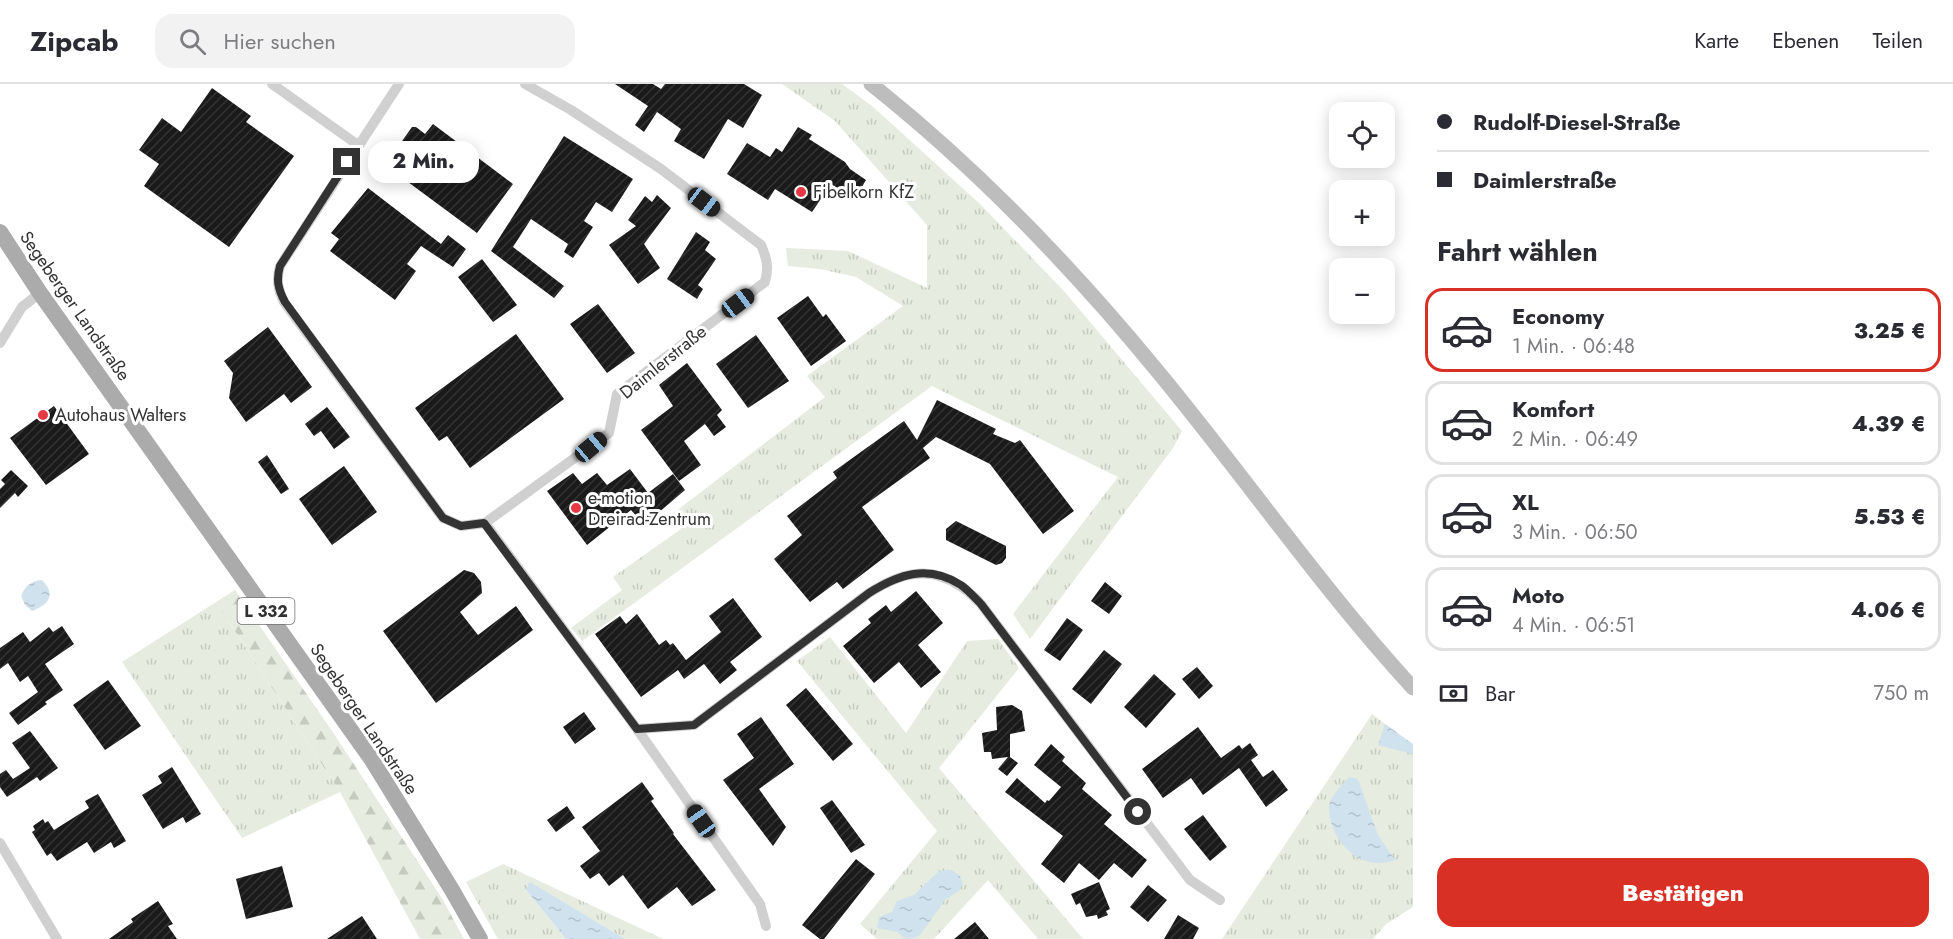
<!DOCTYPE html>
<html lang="de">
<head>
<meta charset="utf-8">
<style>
	:root { --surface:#fff; --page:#f2f2f3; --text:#2b2b33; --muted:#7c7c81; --line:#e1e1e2; --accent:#d93025 }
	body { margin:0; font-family:Jost,sans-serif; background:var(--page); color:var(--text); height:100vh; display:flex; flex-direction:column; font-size:22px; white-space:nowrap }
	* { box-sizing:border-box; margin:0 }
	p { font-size:20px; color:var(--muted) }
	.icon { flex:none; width:33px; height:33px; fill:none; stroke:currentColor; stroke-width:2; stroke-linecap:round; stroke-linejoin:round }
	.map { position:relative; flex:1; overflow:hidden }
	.side { display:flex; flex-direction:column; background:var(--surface); width:540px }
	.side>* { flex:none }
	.guide { display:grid; align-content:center; height:132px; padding:0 24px; background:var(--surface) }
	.tools { position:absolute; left:1329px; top:18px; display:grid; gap:12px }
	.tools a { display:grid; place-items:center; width:66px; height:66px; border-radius:12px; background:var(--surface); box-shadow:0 3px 15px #0003; font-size:30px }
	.end { position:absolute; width:27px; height:27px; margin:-14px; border:8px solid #333; background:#fff; box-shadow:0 0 0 3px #fff }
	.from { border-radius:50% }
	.bubble { position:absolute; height:42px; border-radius:18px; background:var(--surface); box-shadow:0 3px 15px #0003; font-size:20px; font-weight:800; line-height:42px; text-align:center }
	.car { position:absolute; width:18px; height:36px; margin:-18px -9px; border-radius:8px; box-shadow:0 0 4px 2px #0007; background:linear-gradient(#222 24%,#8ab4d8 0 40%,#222 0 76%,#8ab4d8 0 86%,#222 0) }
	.guide b { display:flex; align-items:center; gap:21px; height:57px; font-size:22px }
	.guide b+b { border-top:2px solid var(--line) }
	.guide i { width:15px; height:15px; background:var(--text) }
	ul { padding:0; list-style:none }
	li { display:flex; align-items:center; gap:18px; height:84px; margin:0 12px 9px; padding:0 12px; border:3px solid var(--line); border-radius:18px }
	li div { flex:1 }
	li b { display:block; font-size:22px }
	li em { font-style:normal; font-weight:800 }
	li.selected { border-color:var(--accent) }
	li>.icon { width:54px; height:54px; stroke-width:1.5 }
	h2 { padding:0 24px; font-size:27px; line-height:72px }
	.pay { display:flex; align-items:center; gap:15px; height:66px; padding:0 24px; font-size:22px }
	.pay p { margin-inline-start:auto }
	.button { display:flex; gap:12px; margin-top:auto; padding:12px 24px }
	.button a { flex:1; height:69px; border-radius:18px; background:var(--accent); color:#fff; font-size:24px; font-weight:800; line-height:69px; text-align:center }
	header { display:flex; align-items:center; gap:36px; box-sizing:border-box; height:84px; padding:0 30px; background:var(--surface); border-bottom:2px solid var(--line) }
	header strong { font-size:28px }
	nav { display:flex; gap:33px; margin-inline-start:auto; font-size:21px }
	.search { width:420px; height:54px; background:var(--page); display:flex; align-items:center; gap:15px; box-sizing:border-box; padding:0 21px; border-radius:18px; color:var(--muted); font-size:22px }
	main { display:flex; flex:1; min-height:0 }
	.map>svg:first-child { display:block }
</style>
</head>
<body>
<header>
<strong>Zipcab</strong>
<div class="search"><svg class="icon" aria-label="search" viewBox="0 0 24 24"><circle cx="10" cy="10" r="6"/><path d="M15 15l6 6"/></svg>Hier suchen</div>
<nav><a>Karte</a><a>Ebenen</a><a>Teilen</a></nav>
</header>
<main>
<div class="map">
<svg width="1413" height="855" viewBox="0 0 1413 855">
	<defs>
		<pattern id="grass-tufts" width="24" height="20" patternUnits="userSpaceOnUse" patternTransform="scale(1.5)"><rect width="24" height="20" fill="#e6ecdf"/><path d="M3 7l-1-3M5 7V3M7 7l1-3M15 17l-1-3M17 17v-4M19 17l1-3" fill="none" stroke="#c6cbc0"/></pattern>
		<pattern id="forest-firs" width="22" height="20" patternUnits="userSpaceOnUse" patternTransform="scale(1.5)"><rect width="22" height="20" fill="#e6ecdf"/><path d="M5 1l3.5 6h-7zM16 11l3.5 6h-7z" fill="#c6cbc0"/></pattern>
		<pattern id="water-ripples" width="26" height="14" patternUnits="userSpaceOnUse" patternTransform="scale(1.5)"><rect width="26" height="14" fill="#cfe2ee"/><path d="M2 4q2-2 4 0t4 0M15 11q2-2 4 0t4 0" fill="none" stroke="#b2c2cd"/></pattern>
		<pattern id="building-hatch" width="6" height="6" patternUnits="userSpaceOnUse" patternTransform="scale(1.5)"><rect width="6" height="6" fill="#1a1a1a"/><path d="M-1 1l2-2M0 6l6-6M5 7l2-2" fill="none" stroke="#333"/></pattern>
	</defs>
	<rect width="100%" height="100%" fill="#fff"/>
	<!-- grass -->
	<path fill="url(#grass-tufts)" d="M782,0H842L872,22L979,119L1063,206L1182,347L1173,364L1030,555L1013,530L1118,393L932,302L582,557L571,544L622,506L613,493L681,445L671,431L825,313L807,292L903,222L856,193L820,185L788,182L786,164L848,167L927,204V141L835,37Z
		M216,518L340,708L242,754L122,578Z
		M830,553L906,649L967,557L998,555L1019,584L939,684L1083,855H1038L988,796L934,855H877L860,840L937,747L797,577Z
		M1372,630L1413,661V823L1386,840L1373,855H1222Z
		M503,780L663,855H625L530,799L526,806L566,855H498L466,798Z"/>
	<!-- forest -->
	<path fill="url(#forest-firs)" d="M235,506L332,647L443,816L464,855H420L340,708L216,518Z"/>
	<!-- water -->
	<path fill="url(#water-ripples)" d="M42,496C57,511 48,521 32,527L25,521L21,512C25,502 31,497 42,496Z
		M1385,640L1413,660V670L1378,661Z
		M1349,693L1358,695L1378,751L1395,776C1361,789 1330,758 1329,724C1329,713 1342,701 1349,693Z
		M952,786L960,792L963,800L959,807L945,816L920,851L914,854L906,855L897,848L877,844L879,833L892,828L897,817L914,811L939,787Z
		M530,798L625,855H566L526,806Z"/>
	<!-- building -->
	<path fill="url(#building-hatch)" d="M615,0H653L661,5L665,0H744L762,11L743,44L728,35L704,75L674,57L681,45L657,28L644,48L635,41L648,22Z
		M212,4L251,32L246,38L294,72L229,163L144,102L159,80L139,66L162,34L181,48Z
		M433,40L513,100L477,149L385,81L412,43H416L425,50Z
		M798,43L812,51L809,55L845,78L850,85L866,96L855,115L831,100L812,128L775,105L768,116L727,90L747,59L770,73L776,64L782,68Z
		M564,52L633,95L612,128L596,118L584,137L593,143L573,174L564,168L568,160L531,135L513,163L564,202L554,214L491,167Z
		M368,104L441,160L448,151L466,165L453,183L421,162L407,180L416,187L395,216L330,167L339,155L331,149Z
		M657,111L671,124L644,160L660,184L638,200L609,161L636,142L628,136L645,112L652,118Z
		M696,148L710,158L705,166L716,175L698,201L703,205L697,215L667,195Z
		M482,175L517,221L493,238L458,193Z
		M808,212L823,233L826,230L846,257L811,282L777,234Z
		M598,220L635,269L607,289L570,240Z
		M268,243L312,303L291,319L284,310L246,338L229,314L233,289L224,277Z
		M516,250L564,315L470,384L447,352L439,357L415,324Z
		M756,251L789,297L748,324L716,280Z
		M687,279L722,326L717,331L726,343L714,352L705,340L684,357L701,381L679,397L641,346L673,322L659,301Z
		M937,316L996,345L993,350L1015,359L1020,356L1074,427L1043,450L990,380L936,353L923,364L930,374L862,423L894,466L843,505L837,498L810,518L774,475L802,451L787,432L837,394L833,388L904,337L917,356Z
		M54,322L89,370L46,401L10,354Z
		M327,323L350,353L334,365L321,347L314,352L305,340Z
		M267,371L289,405L281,410L258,378Z
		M344,382L377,428L332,461L299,415Z
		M630,385L648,409L673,390L685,406L644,441L631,426L587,461L547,407L573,389L582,400L597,389L607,401Z
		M11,386L28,402L18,413L15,409L0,424V405L5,400L1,396Z
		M956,437L1006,462V474L1002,479L996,481L946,456V445Z
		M464,486L474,489L481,498L482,509L460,528L478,551L516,522L533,546L436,619L383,547Z
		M1105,498L1122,512L1109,530L1091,517Z
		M916,507L943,539L918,561L941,588L921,604L899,578L874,599L843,562L871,539L868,535L886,521L891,528Z
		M733,514L762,553L730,578L737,586L720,600L704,580L684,595L678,586L641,613L595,550L620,532L626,540L637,530L659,561L666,556L670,561L673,559L686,576L721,548L709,532Z
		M1067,534L1083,546L1060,577L1044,566Z
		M62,542L74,560L45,580L63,606L45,618L47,620L18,641L9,629L38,608L28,592L20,598L8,579L0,585V564L23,548L30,558L49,543L53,548Z
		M1104,566L1122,580L1091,620L1072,605Z
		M1197,583L1213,602L1199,615L1182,595Z
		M1154,590L1176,610L1146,644L1124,623Z
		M108,596L141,642L105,666L73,621Z
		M806,604L853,660L833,677L786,621Z
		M1012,621L1022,627L1025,647L1010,650V673L1018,679L1007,692L998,685L1008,673L992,675L991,668H984L982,649L997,646L996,623Z
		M584,628L596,645L575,660L563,643Z
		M761,633L794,680L759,705L786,743L773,762L723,696L754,674L737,650Z
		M1198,643L1221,674L1239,661L1242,665L1250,659L1258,671L1251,676L1263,693L1273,686L1288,706L1266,723L1239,684L1203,711L1191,694L1163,714L1142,685Z
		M30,647L58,684L40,697L37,693L7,713L0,703V690L6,686L13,695L30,684L12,659Z
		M1051,660L1065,673L1062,677L1086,699L1082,705L1112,731L1104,740L1147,776L1132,794L1114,779L1099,796L1079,779L1064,799L1041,780L1063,752L1005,708L1017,694L1045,719L1047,716L1049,717L1061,703L1034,681Z
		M172,683L201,730L186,739L183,733L163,745L142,711L162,699L158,692Z
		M642,698L654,715L651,717L674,749L673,750L716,806L692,822L677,803L648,825L623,791L609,802L599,789L590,795L580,782L600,767L582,743Z
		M98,710L126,757L114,764L111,758L94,769L87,758L57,777L51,769L47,772L32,748L35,746L33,742L43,735L45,739L48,737L54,746L89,724L85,717Z
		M832,716L865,761L851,769L820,724Z
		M567,722L575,734L556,748L547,736Z
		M1203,731L1227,763L1210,777L1184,745Z
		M856,775L875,790L824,855H820L802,841Z
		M282,782L293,823L246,835L236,795Z
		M1099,798L1110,825L1106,827L1108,831L1098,835L1097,831L1086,833L1080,819L1076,821L1071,810Z
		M1148,801L1167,816L1148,838L1130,823Z
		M158,817L173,840L168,842L177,855H109L133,838L131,835Z
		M1178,831L1199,844L1193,855H1164Z
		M362,832L377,855H327Z
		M975,838L989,855H954Z"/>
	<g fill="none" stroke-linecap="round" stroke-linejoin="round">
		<!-- street -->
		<path stroke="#d0d0d0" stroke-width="10" d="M272,0L358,61
			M399,0L280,182C276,196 278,205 284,218L443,434L461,442L485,439L609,349L617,310L765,198C769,183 767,175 761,161L661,85L571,26L525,0
			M0,259L22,223L40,209
			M485,439L637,645L760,820L766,842
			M637,645L694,641L869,509C899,490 928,480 960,502C968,506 975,514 981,520L1190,796L1220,816
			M0,759L57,855"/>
		<!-- secondary -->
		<path stroke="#bdbdbd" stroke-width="15" d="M871,0C978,85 1073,184 1159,289C1245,393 1322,505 1413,604"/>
		<!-- primary -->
		<path stroke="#ababab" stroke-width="16" d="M0,148L40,209L372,676L452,806L480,855"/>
	</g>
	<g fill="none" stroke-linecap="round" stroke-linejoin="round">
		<!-- route -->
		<path stroke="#333" stroke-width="8" d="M347,78L280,182C276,196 278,205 285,218L443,434L461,442L484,439L637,645L694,641L869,509C899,490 928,480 961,501C968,506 975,514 981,520L1138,728"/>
	</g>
	<!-- markers -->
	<g fill="#e63946" stroke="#fff" stroke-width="2">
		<circle cx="801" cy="108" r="6"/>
		<circle cx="43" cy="331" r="6"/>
		<circle cx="576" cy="424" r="6"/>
	</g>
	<g text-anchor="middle" stroke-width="6" stroke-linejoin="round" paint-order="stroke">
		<!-- shield labels -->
		<rect fill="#fff" stroke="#707070" stroke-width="1.5" x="237.5" y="514" width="57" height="26" rx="4.5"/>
		<g font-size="16" font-weight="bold" fill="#333">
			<text x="266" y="533">L 332</text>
		</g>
		<!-- poi labels -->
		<g font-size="18" fill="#333" stroke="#fff" text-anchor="start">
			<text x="813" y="114">Fibelkorn KfZ</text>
			<text x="55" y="337">Autohaus Walters</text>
			<text x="588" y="420">e-motion<tspan x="588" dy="21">Dreirad-Zentrum</tspan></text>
		</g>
		<!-- street labels -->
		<g font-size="18" fill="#333" stroke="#fff">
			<text transform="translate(75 222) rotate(55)" y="6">Segeberger Landstraße</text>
			<text transform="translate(663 278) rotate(-39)" y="6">Daimlerstraße</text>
			<text transform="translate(364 635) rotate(56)" y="6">Segeberger Landstraße</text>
		</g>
	</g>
</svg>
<div class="tools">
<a><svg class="icon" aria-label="locate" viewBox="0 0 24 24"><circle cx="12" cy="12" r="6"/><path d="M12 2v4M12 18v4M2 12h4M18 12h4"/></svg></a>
<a>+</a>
<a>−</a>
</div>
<i class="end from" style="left:1138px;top:728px"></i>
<i class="end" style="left:347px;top:78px"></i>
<div class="bubble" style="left:368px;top:57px;width:111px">2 Min.</div>
<i class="car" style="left:704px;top:118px;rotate:127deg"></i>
<i class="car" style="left:738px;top:219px;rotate:53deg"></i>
<i class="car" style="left:591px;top:363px;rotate:50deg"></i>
<i class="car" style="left:701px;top:737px;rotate:325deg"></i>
</div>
<section class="side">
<div class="guide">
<b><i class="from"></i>Rudolf-Diesel-Straße</b>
<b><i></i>Daimlerstraße</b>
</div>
<h2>Fahrt wählen</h2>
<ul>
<li class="selected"><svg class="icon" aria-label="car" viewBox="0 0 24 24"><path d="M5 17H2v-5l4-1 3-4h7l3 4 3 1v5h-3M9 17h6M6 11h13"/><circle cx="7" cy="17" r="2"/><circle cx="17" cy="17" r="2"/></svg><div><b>Economy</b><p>1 Min. · 06:48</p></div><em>3.25 €</em></li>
<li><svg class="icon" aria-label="car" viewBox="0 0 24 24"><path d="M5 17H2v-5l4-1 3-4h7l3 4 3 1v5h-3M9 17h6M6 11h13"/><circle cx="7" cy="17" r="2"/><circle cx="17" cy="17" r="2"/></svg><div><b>Komfort</b><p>2 Min. · 06:49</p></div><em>4.39 €</em></li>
<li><svg class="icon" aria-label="car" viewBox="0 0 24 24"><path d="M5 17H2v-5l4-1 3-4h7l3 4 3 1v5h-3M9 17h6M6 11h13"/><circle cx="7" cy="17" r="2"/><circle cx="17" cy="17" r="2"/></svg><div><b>XL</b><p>3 Min. · 06:50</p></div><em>5.53 €</em></li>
<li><svg class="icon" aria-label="car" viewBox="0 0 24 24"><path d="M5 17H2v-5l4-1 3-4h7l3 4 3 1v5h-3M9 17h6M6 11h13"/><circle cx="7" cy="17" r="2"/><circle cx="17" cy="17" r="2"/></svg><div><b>Moto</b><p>4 Min. · 06:51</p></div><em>4.06 €</em></li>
</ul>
<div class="pay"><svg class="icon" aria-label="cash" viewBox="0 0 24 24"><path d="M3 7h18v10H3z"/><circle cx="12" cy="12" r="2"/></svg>Bar<p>750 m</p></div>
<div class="button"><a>Bestätigen</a></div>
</section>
</main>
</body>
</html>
